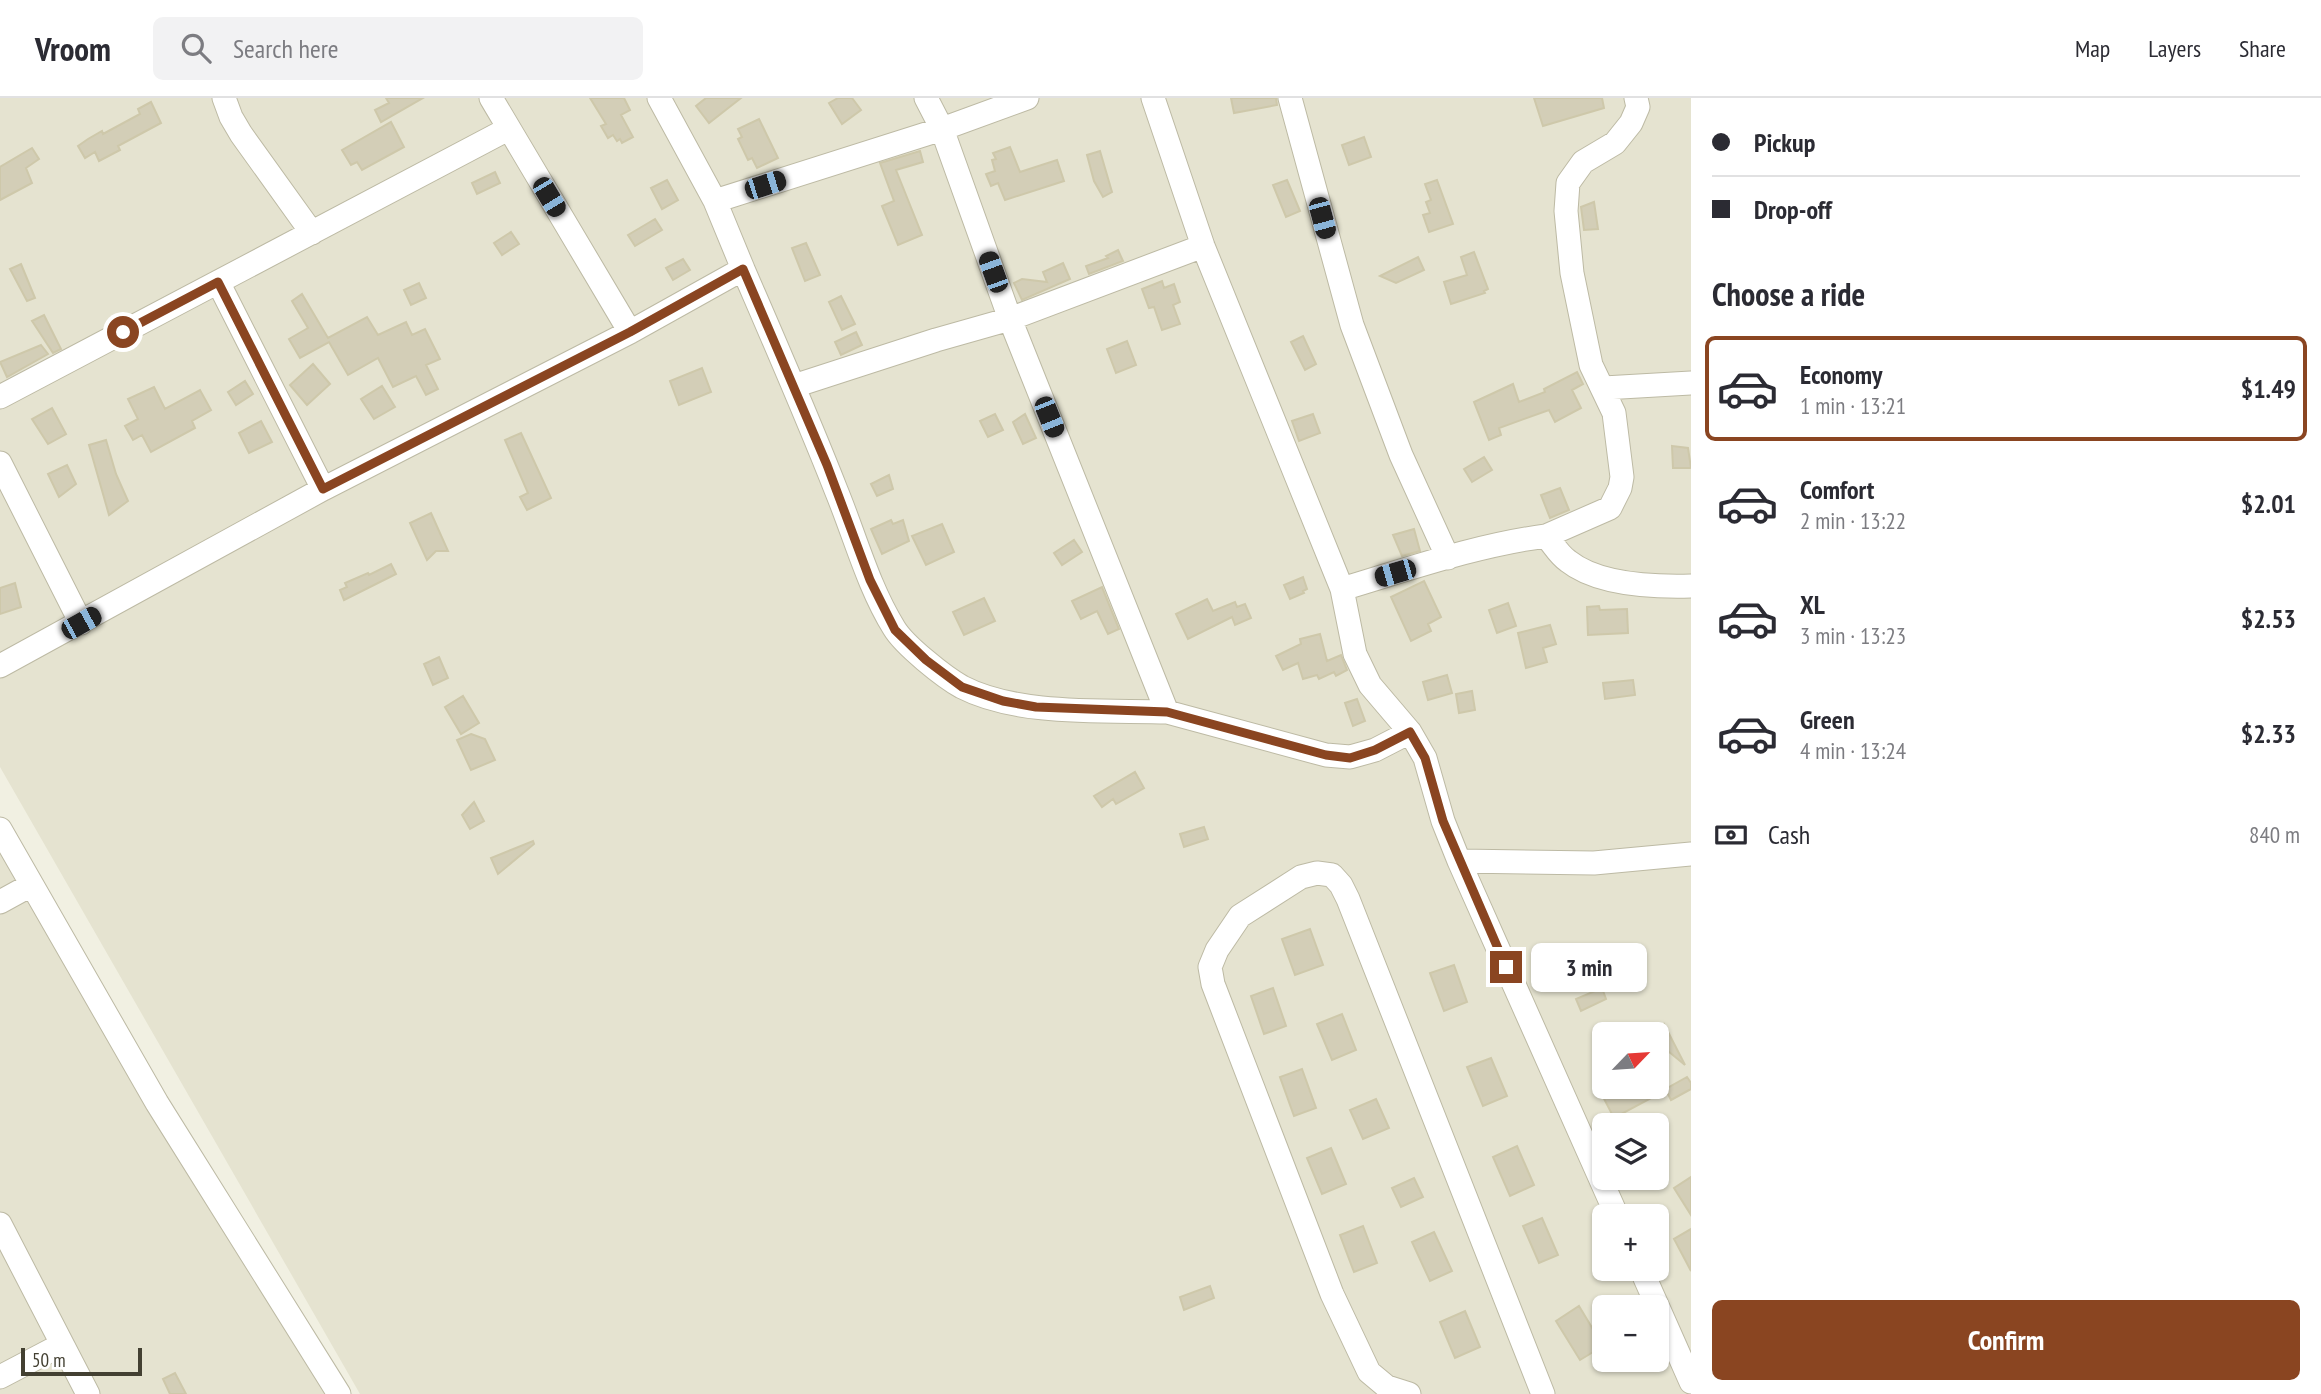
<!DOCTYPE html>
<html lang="en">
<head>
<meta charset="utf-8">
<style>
	:root { --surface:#fff; --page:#f2f2f3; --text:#2b2b33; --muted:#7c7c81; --line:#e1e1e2; --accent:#8a4521 }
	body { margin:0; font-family:"PT Sans Narrow",sans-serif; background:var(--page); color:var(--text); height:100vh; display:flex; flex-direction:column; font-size:26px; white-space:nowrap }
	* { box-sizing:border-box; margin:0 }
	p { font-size:23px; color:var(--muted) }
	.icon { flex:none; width:38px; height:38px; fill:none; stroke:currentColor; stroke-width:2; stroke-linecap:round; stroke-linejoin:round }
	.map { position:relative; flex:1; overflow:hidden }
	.drawer { display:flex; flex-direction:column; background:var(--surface); width:630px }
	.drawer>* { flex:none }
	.guide { display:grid; align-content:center; height:154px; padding:0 21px; background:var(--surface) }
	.needle { width:46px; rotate:65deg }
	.controls { position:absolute; left:1592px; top:924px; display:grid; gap:14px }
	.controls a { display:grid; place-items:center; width:77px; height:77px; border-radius:10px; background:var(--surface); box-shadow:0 2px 5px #0004; font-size:35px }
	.scale { position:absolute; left:21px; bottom:18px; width:121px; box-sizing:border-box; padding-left:7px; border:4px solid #434032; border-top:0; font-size:19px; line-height:24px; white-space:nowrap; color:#434032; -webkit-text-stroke:5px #fff; paint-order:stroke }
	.end { position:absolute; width:32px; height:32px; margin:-16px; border:9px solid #8a4521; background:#fff; box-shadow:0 0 0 4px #fff }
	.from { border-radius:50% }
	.bubble { position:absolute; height:49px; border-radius:10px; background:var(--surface); box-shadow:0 2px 5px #0004; font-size:23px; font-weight:600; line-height:49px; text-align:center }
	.car { position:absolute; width:21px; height:42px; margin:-21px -10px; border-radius:9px; box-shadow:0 0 5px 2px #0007; background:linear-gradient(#222 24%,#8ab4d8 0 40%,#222 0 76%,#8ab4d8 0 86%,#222 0) }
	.guide b { display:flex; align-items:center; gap:24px; height:66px; font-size:26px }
	.guide b+b { border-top:2px solid var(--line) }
	.guide i { width:18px; height:18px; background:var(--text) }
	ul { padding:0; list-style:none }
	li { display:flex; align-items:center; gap:21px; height:105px; margin:0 14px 10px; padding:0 7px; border:4px solid transparent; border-radius:10px }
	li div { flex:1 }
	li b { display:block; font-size:26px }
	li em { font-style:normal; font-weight:600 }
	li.current { border-color:var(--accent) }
	li>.icon { width:63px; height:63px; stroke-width:1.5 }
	h2 { padding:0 21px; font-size:32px; line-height:84px }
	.pay { display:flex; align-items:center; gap:18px; height:77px; padding:0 21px; font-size:26px }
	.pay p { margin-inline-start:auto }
	.cta { display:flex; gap:14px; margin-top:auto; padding:14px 21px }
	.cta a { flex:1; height:80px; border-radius:10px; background:var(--accent); color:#fff; font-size:28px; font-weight:600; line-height:80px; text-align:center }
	header { display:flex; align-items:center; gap:42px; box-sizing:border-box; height:98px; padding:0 35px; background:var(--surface); border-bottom:2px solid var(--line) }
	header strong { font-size:33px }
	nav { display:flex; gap:38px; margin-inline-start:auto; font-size:24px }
	.search { width:490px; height:63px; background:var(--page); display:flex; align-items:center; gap:18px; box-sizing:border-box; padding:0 24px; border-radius:10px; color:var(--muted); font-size:26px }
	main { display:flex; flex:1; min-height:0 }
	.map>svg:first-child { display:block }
</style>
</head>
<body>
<header>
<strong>Vroom</strong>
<div class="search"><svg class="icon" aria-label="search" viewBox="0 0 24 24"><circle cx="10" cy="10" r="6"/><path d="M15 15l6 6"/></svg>Search here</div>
<nav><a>Map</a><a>Layers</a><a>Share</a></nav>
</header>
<main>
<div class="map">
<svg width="1691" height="1296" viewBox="0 0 1691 1296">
	<rect width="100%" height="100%" fill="#f1f0e2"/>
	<!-- residential -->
	<path fill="#e5e3d0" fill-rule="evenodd" d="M0,0H1691V1296H360L0,669ZM1605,936H1657V989H1605ZM1605,1027H1657V1080H1605ZM1605,1118H1657V1171H1605ZM1605,1209H1657V1262H1605Z
		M0,746L331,1296H0Z"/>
	<!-- building -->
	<path fill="#d3ceb7" stroke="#cec8aa" stroke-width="2" d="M386,0H423L381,24L375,12L389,5Z
		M590,0H624L630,12L621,17L633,39L622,45L620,41L617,43L613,37L608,40L601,28L606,26Z
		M706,0H741L709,25L696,8Z
		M838,0H852L861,12L842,26L829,5Z
		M1231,0H1276L1277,7L1234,15Z
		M1534,0H1602L1604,10L1543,28Z
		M151,4L161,25L118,48L120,52L99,63L95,54L85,60L78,48L88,41L102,33L103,36L140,16L138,11Z
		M759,21L778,60L757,70L752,60L748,62L738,41L742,39L738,31Z
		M391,24L404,49L362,72L357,64L351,67L342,52Z
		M1364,39L1371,59L1349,67L1342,47Z
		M1010,49L1020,74L1057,62L1064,83L1005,102L998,85L991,88L986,76L995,73L992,62L996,61L993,55Z
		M32,50L39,61L26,70L32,85L0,102V69Z
		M920,53L923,64L896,72L922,137L898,147L882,108L894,103L880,65Z
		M1100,53L1112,94L1103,99L1094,83L1087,57Z
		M495,74L500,85L477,96L472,85Z
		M667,82L678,102L662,111L651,90Z
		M1287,82L1300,113L1286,119L1273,87Z
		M1437,82L1453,126L1429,134L1423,117L1430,115L1426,104L1431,102L1425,86Z
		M1594,104L1598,131L1584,132L1581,109Z
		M655,121L662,132L635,148L628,137Z
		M511,134L519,146L502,157L494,145Z
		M806,145L820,177L805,183L792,150Z
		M1118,152L1123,163L1089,176L1086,168L1108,160L1106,158Z
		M1474,154L1488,191L1484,193L1485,195L1451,206L1444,184L1467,177L1461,159Z
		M1418,159L1424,172L1396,185L1380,178Z
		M683,161L690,172L673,182L666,170Z
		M1063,165L1070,181L1022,202L1014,185L1022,181L1047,184L1043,174Z
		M21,166L35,200L27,203L10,171Z
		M1162,183L1164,190L1174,186L1180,204L1173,207L1180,226L1162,232L1154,209L1149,210L1142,191Z
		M419,185L426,200L411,207L404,192Z
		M302,196L328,240L367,219L378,237L406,224L412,237L425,231L440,261L426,267L438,291L426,297L416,278L393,289L378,260L348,277L329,244L300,260L289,241L308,230L292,203Z
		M841,198L855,226L842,232L829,204Z
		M44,217L61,251L53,255L32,223Z
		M856,234L862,247L841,257L835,244Z
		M1303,238L1316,266L1305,272L1291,244Z
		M1127,243L1136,267L1116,275L1107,251Z
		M41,247L48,256L7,279L0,264Z
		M313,266L330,286L307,307L290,287Z
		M702,270L711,294L679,307L670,283Z
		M1577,274L1583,286L1572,292L1581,310L1555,324L1549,312L1499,330L1501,337L1489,342L1474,304L1513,286L1519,304L1545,294L1544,291Z
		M245,283L253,296L236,307L228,294Z
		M382,288L395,309L374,321L361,301Z
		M154,289L165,311L200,292L211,312L192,323L195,330L151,354L142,337L133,342L125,328L138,321L128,301Z
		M52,310L66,336L48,346L32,321Z
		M995,316L1003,332L988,339L980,323Z
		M1025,316L1036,340L1023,346L1013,324Z
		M1313,316L1320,335L1299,343L1292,323Z
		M261,323L272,344L249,355L239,335Z
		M521,335L551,400L527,412L520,399L528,395L505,342Z
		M106,342L116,376L128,403L109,417L89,347Z
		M1672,348L1688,350L1691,370H1673Z
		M1484,359L1492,372L1472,384L1464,371Z
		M67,367L76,386L59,399L48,376Z
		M889,377L893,391L877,398L871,386Z
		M1560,390L1569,412L1550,420L1541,397Z
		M431,415L448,453H436L427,462L410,425Z
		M891,422L893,426L903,422L909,443L882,456L871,431Z
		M942,426L954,454L926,467L912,438Z
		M1414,431L1420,453L1402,458L1393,437Z
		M1074,442L1082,454L1062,467L1054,455Z
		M391,466L396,476L344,502L340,492L347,489L345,485L368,475L369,477Z
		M1303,479L1307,491L1303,493L1304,495L1290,501L1284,487Z
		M1424,483L1441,519L1428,526L1431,533L1411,543L1391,499Z
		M15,485L21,509L0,516V490Z
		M1102,489L1119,531L1108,536L1097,513L1081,521L1072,503Z
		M984,500L995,523L964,537L953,514Z
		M1207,501L1213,513L1235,504L1237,509L1245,506L1251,520L1235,527L1232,519L1188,541L1176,516Z
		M1508,505L1516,528L1497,535L1489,512Z
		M1599,508L1600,512L1627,511L1628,535L1588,537L1587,509Z
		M1550,527L1556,546L1543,550L1547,564L1526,570L1518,535Z
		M1320,536L1327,563L1341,557L1347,572L1336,578L1334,574L1319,581L1317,577L1303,581L1298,565L1283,572L1276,558L1301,546L1300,541Z
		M439,559L448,580L433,587L424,566Z
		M1447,577L1452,595L1428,602L1423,584Z
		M1633,582L1635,597L1605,601L1603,585Z
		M1472,593L1475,612L1459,615L1456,596Z
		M463,598L479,625L461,636L445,609Z
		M1357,601L1365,623L1353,628L1345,605Z
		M471,636L485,641L495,662L471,672L457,642Z
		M1135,674L1144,690L1116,706L1113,701L1102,709L1094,698Z
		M474,704L484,723L470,731L462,717Z
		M1204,729L1208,741L1184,749L1180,736Z
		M533,743L534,746L498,776L491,760Z
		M1310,831L1323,867L1295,877L1282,841Z
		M1628,861L1638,880L1626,886L1616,867Z
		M1454,867L1467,904L1444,913L1430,875Z
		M1273,890L1286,928L1264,936L1251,898Z
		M1602,890L1606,901L1581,913L1576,901Z
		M1342,916L1356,952L1332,962L1317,926Z
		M1664,926L1685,967L1662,948L1654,932Z
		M1491,960L1507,998L1483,1008L1467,969Z
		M1302,971L1316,1010L1294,1018L1280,979Z
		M1687,979L1691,985V991L1671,1002L1666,992L1614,1020L1602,997L1617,989L1622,996L1635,989H1669Z
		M1376,1001L1389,1030L1363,1041L1350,1012Z
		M1517,1048L1534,1087L1510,1098L1493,1059Z
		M1331,1050L1346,1086L1322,1096L1307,1060Z
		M1691,1079V1117L1674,1090Z
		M1414,1080L1423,1099L1401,1109L1392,1090Z
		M1542,1120L1558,1157L1539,1165L1523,1128Z
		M1363,1128L1377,1165L1354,1174L1340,1137Z
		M1691,1131V1173L1674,1141Z
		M1434,1134L1452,1173L1430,1183L1412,1144Z
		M1210,1188L1214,1200L1184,1212L1180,1199Z
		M1579,1208L1603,1248L1580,1262L1556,1223Z
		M1465,1213L1480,1249L1455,1260L1440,1224Z
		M175,1275L186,1296H170L163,1281Z"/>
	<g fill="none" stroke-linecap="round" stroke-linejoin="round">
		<defs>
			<path id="minor" d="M224,0L231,19L241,36L312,135
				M491,0L630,234
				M926,0L942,31L1010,221L1167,614L1326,657L1350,659L1375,652L1410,634
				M1153,0L1203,148L1342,491L1355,556L1370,587L1410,634L1425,660L1443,723L1459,763L1617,1118
				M1290,0L1352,227L1401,357L1448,460
				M715,103L942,31L1027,0
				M743,171C775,245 807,318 836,392C855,438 868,488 894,530C904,547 944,579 962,589C1018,618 1105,612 1167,614
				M218,184L323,391
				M794,288L936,242L1010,221L1203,148
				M1604,290L1691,285
				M0,299L508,31
				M0,365L81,525
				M1546,438L1610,410L1620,390L1622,379L1614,315L1591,267L1572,175L1566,113L1568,85L1583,64L1615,45L1631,25L1638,9L1636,0
				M1342,491C1409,471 1477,447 1546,438C1553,446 1559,457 1568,463C1598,487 1654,489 1691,488
				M0,568L323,391L630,234L743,171L715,103L659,0
				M0,731L157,1005L339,1296
				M1459,763L1594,765L1691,756
				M0,804L31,787
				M0,1126L88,1296
				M1641,1171L1691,1284
				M0,1279L61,1247
				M1409,1296L1387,1289L1369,1274L1332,1196L1213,886L1210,869L1217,852L1240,818L1301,779L1317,775L1332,777L1341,787L1348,801L1543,1296"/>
		</defs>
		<!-- minor casing -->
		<use href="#minor" stroke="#bdbaa4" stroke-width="25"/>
		<!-- minor -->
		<use href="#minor" stroke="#fff" stroke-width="23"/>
	</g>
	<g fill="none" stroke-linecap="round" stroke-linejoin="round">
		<!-- route -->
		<path stroke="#8a4521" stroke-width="9" d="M123,234L218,184L323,391L630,234L743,171L827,367L870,482L895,532L926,562L962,589L1003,603L1036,609L1167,614L1326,657L1350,660L1375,652L1410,634L1425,660L1443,723L1506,869"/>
	</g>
</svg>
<div class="controls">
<a><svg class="needle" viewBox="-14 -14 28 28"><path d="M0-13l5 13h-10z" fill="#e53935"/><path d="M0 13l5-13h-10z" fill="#7c7c81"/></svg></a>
<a><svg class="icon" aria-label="layers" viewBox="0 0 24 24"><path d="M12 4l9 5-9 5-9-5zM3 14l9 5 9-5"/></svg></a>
<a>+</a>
<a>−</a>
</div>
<div class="scale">50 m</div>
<i class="end from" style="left:123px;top:234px"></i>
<i class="end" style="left:1506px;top:869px"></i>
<div class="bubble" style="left:1531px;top:845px;width:116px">3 min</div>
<i class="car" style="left:765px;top:87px;rotate:72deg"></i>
<i class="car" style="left:549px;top:99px;rotate:149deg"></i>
<i class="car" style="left:1322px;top:120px;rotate:165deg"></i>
<i class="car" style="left:993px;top:174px;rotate:340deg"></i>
<i class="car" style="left:1049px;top:319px;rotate:158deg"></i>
<i class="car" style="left:1395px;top:475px;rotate:254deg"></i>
<i class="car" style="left:81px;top:525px;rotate:61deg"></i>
</div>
<section class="drawer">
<div class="guide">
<b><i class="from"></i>Pickup</b>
<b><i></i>Drop-off</b>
</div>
<h2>Choose a ride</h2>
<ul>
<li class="current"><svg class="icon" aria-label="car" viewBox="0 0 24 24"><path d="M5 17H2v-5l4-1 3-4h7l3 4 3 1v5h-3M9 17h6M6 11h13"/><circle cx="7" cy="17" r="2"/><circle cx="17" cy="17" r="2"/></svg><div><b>Economy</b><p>1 min · 13:21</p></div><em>$1.49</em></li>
<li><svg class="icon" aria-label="car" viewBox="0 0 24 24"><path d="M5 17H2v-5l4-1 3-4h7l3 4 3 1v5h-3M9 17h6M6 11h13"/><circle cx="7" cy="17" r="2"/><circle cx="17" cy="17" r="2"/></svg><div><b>Comfort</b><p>2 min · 13:22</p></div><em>$2.01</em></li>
<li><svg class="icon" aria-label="car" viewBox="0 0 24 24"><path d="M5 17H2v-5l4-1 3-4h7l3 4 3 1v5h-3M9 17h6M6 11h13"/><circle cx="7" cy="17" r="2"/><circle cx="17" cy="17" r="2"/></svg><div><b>XL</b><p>3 min · 13:23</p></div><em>$2.53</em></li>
<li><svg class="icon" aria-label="car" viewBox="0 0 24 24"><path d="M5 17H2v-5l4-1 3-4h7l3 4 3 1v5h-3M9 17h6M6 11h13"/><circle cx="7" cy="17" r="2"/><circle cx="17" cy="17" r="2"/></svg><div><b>Green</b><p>4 min · 13:24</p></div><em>$2.33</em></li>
</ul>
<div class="pay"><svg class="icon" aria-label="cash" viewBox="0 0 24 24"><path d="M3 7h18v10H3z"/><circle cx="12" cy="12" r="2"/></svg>Cash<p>840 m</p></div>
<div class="cta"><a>Confirm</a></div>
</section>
</main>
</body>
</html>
